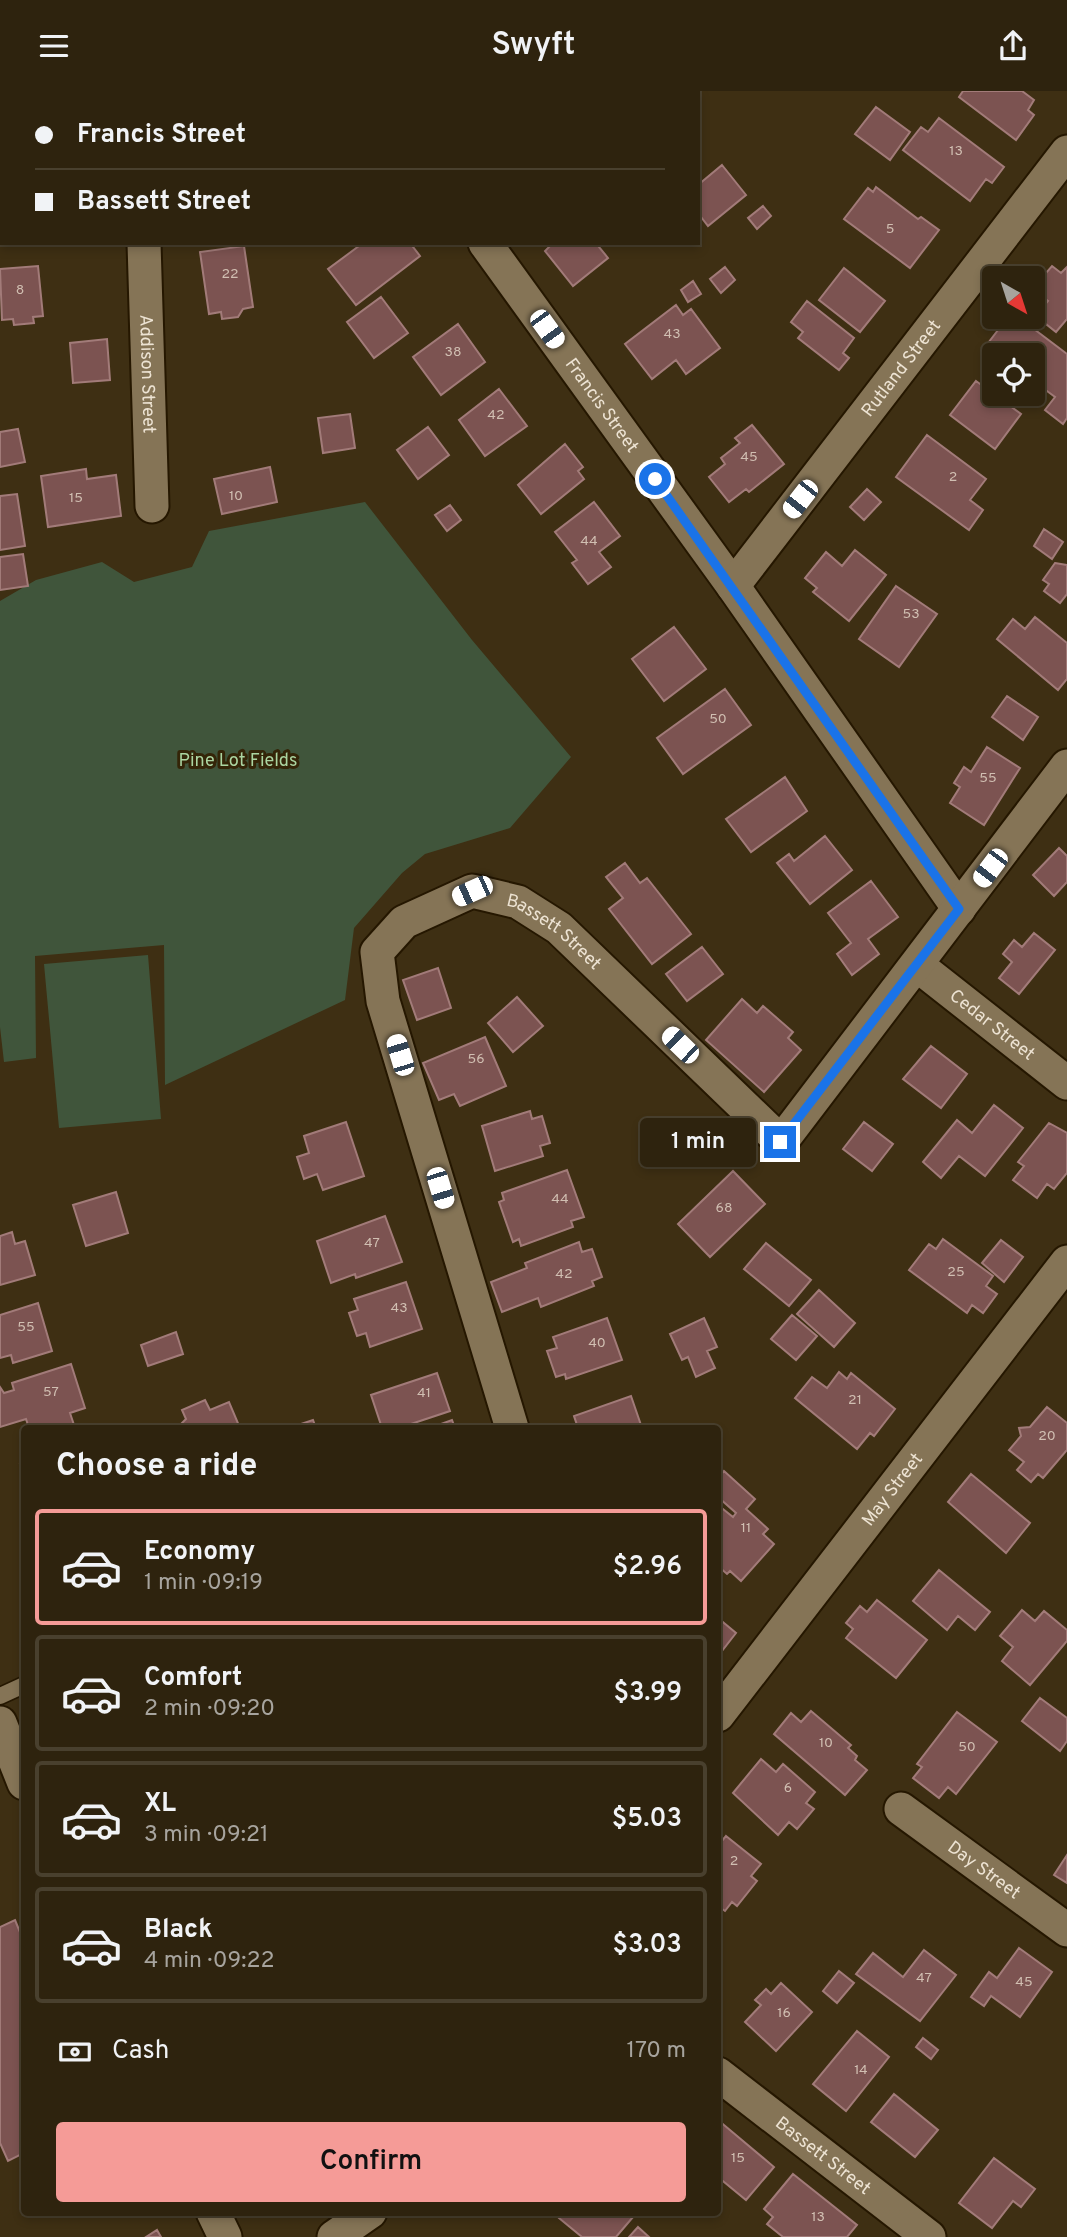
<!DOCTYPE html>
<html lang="en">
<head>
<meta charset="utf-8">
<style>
	:root { --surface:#2e230e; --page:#3a2f1c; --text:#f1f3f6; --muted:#a7a49e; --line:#49402e; --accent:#f59b97 }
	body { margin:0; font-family:Overpass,sans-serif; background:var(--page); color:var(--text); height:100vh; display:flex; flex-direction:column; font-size:26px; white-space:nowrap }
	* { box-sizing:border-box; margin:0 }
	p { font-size:23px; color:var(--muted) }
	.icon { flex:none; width:38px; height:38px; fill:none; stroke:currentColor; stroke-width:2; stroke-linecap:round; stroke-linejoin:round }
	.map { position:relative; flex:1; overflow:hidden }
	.sheet { position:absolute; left:21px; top:1334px; width:700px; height:791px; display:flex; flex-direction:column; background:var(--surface); border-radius:7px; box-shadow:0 4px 10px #0003,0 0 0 2px var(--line) }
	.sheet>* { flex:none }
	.guide { position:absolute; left:0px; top:0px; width:700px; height:154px; box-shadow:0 4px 10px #0003,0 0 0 2px var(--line); display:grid; align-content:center; height:154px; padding:0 35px; background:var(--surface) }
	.needle { width:46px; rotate:141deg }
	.fabs { position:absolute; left:982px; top:175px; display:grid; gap:14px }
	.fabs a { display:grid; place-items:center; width:63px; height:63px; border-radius:7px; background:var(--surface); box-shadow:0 4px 10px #0003,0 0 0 2px var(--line); font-size:35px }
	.end { position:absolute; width:32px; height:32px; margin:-16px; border:9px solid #1a73e8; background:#fff; box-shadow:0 0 0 4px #fff }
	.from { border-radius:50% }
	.bubble { position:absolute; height:49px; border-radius:7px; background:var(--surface); box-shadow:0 4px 10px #0003,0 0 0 2px var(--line); font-size:23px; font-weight:600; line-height:49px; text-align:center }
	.car { position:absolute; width:21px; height:42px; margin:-21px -10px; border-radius:9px; box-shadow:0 0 5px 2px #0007; background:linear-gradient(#fff 24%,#345 0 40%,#fff 0 76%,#345 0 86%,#fff 0) }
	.guide b { display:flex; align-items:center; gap:24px; height:66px; font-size:26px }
	.guide b+b { border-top:2px solid var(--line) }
	.guide i { width:18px; height:18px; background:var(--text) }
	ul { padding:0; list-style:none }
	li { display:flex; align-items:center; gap:21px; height:116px; margin:0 14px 10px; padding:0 21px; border:4px solid var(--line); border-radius:7px }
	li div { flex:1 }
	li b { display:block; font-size:26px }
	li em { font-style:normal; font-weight:600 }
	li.current { border-color:var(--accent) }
	li>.icon { width:63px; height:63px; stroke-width:1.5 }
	h2 { padding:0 35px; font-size:32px; line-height:84px }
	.pay { display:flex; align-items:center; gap:18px; height:77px; padding:0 35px; font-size:26px }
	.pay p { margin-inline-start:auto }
	.button { display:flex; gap:14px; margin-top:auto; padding:14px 35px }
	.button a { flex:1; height:80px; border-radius:7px; background:var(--accent); color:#111; font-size:28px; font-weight:600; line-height:80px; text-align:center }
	header { display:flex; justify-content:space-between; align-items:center; height:91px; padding:0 35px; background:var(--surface); font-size:32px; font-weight:600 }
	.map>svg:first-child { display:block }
</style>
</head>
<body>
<header><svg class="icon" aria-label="menu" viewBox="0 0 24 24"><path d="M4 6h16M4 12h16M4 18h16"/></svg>Swyft<svg class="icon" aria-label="share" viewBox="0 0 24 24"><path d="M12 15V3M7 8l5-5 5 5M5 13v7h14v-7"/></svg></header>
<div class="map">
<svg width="1067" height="2146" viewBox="0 0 1067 2146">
	<rect width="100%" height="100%" fill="#3e2f13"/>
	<!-- green -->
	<path fill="#40553b" d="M365,411L472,549L571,666L510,737L425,763L402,782L354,837L345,909L165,994L164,854L35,865L36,967L4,971L0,936V510L36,489L102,471L134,491L192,476L209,440Z
		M148,864L161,1028L59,1037L44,873Z"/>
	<!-- building -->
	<path fill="#7c5351" stroke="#a27b79" stroke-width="2" d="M0,0L20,2H2L0,59Z
		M191,0H234V2H192Z
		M292,0H332V2H293Z
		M398,0H436L433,2Z
		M632,0H685L687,2H633Z
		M963,0H1022L1034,9L1028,19L1034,24L1016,49L959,6Z
		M876,16L910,41L890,69L855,43Z
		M939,27L1004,76L992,92L986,88L970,110L903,59L921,36L928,41Z
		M722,74L746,104L708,135L698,122V94Z
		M876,96L918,128L921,126L939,139L910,177L844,128L868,97L873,101Z
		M763,115L771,125L757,138L748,127Z
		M363,152H410L420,165L356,214L328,178Z
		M603,152L599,156L608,167L573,195L545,160L553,152Z
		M244,155L253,216L243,218L238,226L222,228L221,221L209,223L200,161Z
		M38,175L43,225L33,226L34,232L14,234L13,228L2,229L0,178Z
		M1052,175L1061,182L1067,176V228L1056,241L1036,225L1048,210L1032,198Z
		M725,176L735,189L721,202L710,188Z
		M844,177L885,210L860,241L819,209Z
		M693,190L701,203L688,211L681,199Z
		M381,206L408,242L374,267L347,231Z
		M807,210L854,247L843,262L849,267L839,279L798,247L803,241L791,231Z
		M676,214L683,224L691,218L720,257L686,283L676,269L652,288L625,253Z
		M1008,226H1018L1067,263V327L1063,333L1045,319L1055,306L1043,297L1038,303L1032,299V264H994V269L982,260Z
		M458,233L485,271L441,304L413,266Z
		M107,248L110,289L73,292L70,252Z
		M976,290L1021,323L995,358L950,324Z
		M499,298L527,335L485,365L459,329Z
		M350,323L355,357L323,362L318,327Z
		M752,334L784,373L749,401L746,398L729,411L709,386L725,373L721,367L740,352L735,347Z
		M428,336L449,364L418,388L397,359Z
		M18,338L25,371L0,376V341Z
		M927,344L986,388L970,409L983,419L969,439L896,386Z
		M565,353L583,376L578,380L584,388L541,423L518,394Z
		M270,376L277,411L222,423L214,388Z
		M86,378L87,388L116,384L121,425L48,436L41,385Z
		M867,398L881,411L864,429L850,416Z
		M17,403L25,455L0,459V405Z
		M594,411L620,445L599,461L611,476L588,493L572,472L577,469L555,441Z
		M450,414L461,429L447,440L435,424Z
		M1044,438L1063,451L1052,468L1034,455Z
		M855,459L886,484L849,530L813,501L817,497L805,487L826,461L842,475Z
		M23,463L28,495L0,499V466Z
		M1055,472L1067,474V503L1060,512L1044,500L1049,493L1043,489Z
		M896,495L937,523L899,576L859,548Z
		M1035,526L1067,552V588L1058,599L997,548L1013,528L1025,538Z
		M674,536L706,578L664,610L632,568Z
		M725,598L751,634L683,683L657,647Z
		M1007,605L1038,626L1023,649L992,626Z
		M987,656L1020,677L984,734L950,712L960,696L954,692L964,676L971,681Z
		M785,686L807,720L751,761L726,728Z
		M825,745L852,779L810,813L777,772L789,763L794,770Z
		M1059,757L1067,765V791L1054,805L1033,784Z
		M625,772L640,792L647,787L691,843L652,873L609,818L623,807L606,786Z
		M871,790L898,826L868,848L879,863L852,884L837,863L851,852L828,822Z
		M1034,842L1055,859L1019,903L999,887L1012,871L1003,863L1014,849L1022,856Z
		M702,856L723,883L687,910L666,883Z
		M438,877L451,917L417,929L403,889Z
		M517,906L543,935L513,961L488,932Z
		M742,908L757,922L763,915L793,941L788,947L801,959L764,1001L706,949Z
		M485,946L506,995L460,1015L454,1003L439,1009L423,972Z
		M931,955L967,983L941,1017L903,988Z
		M994,1014L1023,1037L985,1085L959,1065L941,1087L923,1071L957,1029L972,1042Z
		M530,1020L532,1028L542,1025L550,1052L540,1055L543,1065L495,1080L482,1035Z
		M346,1031L364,1085L323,1099L317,1083L304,1088L297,1066L309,1062L304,1045Z
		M864,1031L893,1053L872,1080L843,1058Z
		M1049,1032L1067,1042V1082L1054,1098L1047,1093L1037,1107L1013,1089L1024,1075L1018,1071Z
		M567,1079L584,1126L571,1130L573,1136L521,1155L519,1148L513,1151L499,1111L504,1109L502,1102Z
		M733,1080L765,1113L710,1166L678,1133Z
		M116,1101L128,1142L86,1155L73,1114Z
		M385,1125L402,1171L356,1187L355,1183L331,1192L317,1150Z
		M12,1141L15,1153L25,1150L35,1184L0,1194V1145Z
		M943,1148L993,1185L986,1195L997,1203L983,1222L972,1214L967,1222L909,1179L929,1153L936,1158Z
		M1001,1149L1023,1166L1004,1191L982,1172Z
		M579,1151L582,1161L592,1158L602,1186L592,1190L594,1195L541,1216L538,1207L502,1221L491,1191L527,1177L525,1172Z
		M766,1152L811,1189L789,1215L744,1178Z
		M406,1191L422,1238L370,1256L366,1242L357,1245L349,1222L358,1219L354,1208Z
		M819,1199L855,1232L834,1256L797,1223Z
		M38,1212L52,1260L13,1272L11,1264L0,1267V1224Z
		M792,1224L817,1245L796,1269L771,1248Z
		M607,1227L622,1269L566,1288L565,1283L556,1286L547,1260L557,1257L553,1246Z
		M704,1227L717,1256L707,1260L715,1277L696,1286L688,1266L682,1269L670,1243Z
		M176,1241L183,1263L148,1275L141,1254Z
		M71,1273L85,1317L70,1322L75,1337H29L26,1328L0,1336V1296L4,1302L14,1299L12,1292Z
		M839,1281L847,1288L851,1282L895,1318L874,1345L870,1342L857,1358L795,1307L812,1286L827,1297Z
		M437,1282L450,1320L399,1337H382L371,1304Z
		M631,1305L642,1337H578L574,1325Z
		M205,1309L210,1319L229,1311L240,1337H177L186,1328L182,1319Z
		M1047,1316L1067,1332V1359L1043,1387L1038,1383L1031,1391L1017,1379L1024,1371L1009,1359L1021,1345L1019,1337L1030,1336Z
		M313,1329L316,1337H289Z
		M452,1329L455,1337H430Z
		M24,1372V1395L20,1373Z
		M724,1380L755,1408L746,1418L768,1438L763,1443L774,1453L741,1490L730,1480L727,1483L718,1475V1414L733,1426L736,1422L718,1406V1387Z
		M971,1383L1030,1432L1006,1462L948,1411Z
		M939,1479L990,1521L975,1539L958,1525L947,1539L913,1510Z
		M877,1509L927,1549L896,1587L846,1547L853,1538L846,1532L860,1515L867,1521Z
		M1022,1519L1035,1530L1044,1520L1067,1539V1550L1030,1594L1002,1570L1013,1556L1000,1545Z
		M718,1527L736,1542L718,1565Z
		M1040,1607L1067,1627V1650L1060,1660L1022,1630Z
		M811,1620L851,1654L848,1657L857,1665L855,1669L867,1679L845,1704L774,1643L791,1622L801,1631Z
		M957,1621L997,1651L956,1703L948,1696L939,1707L913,1687L922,1676L917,1673Z
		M761,1668L776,1681L783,1673L815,1701L806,1712L814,1718L797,1738L789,1731L778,1744L733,1702Z
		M726,1745L761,1773L751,1785L757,1790L737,1815L732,1811L725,1820L718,1815V1748L721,1751Z
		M1067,1764V1792L1054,1784Z
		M15,1829L24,1851V2062L8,2070L0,2052V1836Z
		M1019,1857L1052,1881L1020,1926L991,1905L984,1915L971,1906L989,1881L997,1887Z
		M924,1859L956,1884L920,1930L856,1883L873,1862L903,1886Z
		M839,1880L854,1892L837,1912L823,1900Z
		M781,1892L812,1921L776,1960L745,1931L761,1914L755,1909L766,1898L771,1903Z
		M857,1940L889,1966L846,2020L813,1993Z
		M923,1947L938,1959L931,1968L916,1956Z
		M894,2003L938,2039L915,2066L871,2031Z
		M718,2029L774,2076L746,2109L718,2086Z
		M994,2067L1035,2098L1021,2116L1013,2110L992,2137L959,2112Z
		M793,2083L857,2134L847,2146H783L767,2133L773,2126L764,2118Z
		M563,2121H627L633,2126L616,2146H582L559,2127Z
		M638,2136L649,2146H629Z
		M157,2139L161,2146H146Z"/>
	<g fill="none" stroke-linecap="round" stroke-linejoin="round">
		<defs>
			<path id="service" d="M0,1605L24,1594"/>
			<g id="minor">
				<path d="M132,0L133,2"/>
				<path d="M502,2L504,0"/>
				<path d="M0,110H2"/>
				<path id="s1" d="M144,152L152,415"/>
				<path id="s2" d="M485,152L733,495L959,818"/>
				<path id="s3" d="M733,495L1067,61"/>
				<path id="s4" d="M917,874L1067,992"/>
				<path id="s5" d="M512,1337L383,910L377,861L404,831L472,800L518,811L559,837L781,1051L1067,675"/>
				<path id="s6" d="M718,1624L1067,1171"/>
				<path d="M0,1632L24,1692"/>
				<path id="s7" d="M901,1718L1067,1839"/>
				<path id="s8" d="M718,1983L929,2146"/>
				<path d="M213,2121L225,2146"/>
				<path d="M334,2146L370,2121"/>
			</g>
		</defs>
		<!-- service casing -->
		<use href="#service" stroke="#251700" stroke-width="19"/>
		<!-- minor casing -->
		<use href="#minor" stroke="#251700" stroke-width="37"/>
		<!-- service -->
		<use href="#service" stroke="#857456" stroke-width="16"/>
		<!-- minor -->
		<use href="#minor" stroke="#857456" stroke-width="33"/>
	</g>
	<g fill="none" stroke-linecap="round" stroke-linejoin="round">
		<!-- route -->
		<path stroke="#1a73e8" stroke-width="9" d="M655,388L959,818L780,1051"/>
	</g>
	<g text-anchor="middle" stroke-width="6" stroke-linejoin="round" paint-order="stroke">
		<!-- number labels -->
		<g font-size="14" fill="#d1bfb2">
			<text x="956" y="64">13</text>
			<text x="890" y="142">5</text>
			<text x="230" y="187">22</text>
			<text x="20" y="203">8</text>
			<text x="672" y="247">43</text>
			<text x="453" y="265">38</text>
			<text x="496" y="328">42</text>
			<text x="749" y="370">45</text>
			<text x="953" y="390">2</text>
			<text x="236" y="409">10</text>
			<text x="76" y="411">15</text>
			<text x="589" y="454">44</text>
			<text x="911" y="527">53</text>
			<text x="718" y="632">50</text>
			<text x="988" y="691">55</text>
			<text x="476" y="972">56</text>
			<text x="560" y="1112">44</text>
			<text x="724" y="1121">68</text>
			<text x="372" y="1156">47</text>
			<text x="956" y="1185">25</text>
			<text x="564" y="1187">42</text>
			<text x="399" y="1221">43</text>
			<text x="26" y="1240">55</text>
			<text x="597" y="1256">40</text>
			<text x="51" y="1305">57</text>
			<text x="424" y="1306">41</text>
			<text x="855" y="1313">21</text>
			<text x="1047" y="1349">20</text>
			<text x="746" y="1441">11</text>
			<text x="826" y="1656">10</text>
			<text x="967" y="1660">50</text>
			<text x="788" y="1701">6</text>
			<text x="734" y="1774">2</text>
			<text x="924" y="1891">47</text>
			<text x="1024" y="1895">45</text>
			<text x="784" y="1926">16</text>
			<text x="861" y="1983">14</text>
			<text x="738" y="2071">15</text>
			<text x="818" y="2130">13</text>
		</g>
		<!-- street labels -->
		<g font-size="18" fill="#ede3d3" stroke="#342508">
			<text dy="6" stroke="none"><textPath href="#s3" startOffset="275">Rutland Street</textPath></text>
			<text dy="6" stroke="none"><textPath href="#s1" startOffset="131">Addison Street</textPath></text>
			<text dy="6" stroke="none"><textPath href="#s2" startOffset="200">Francis Street</textPath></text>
			<text dy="6" stroke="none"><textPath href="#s5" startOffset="704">Bassett Street</textPath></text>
			<text dy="6" stroke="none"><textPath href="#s4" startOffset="96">Cedar Street</textPath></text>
			<text dy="6" stroke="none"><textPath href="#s6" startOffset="285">May Street</textPath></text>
			<text dy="6" stroke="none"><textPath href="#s7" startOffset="103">Day Street</textPath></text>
			<text dy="6" stroke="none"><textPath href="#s8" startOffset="133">Bassett Street</textPath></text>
		</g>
		<!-- park labels -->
		<g font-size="18" fill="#abd5a1" stroke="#342508">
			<text x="238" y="675">Pine Lot Fields</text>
		</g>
	</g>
</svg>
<div class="fabs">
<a><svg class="needle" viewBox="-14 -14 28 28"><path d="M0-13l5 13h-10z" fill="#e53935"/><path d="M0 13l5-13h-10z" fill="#a7a49e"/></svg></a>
<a><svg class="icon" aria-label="locate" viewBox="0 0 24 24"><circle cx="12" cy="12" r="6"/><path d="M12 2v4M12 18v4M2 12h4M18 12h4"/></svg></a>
</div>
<i class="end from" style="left:655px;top:388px"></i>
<i class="end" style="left:780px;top:1051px"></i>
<div class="bubble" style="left:640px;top:1027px;width:116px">1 min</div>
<i class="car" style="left:547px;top:238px;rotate:144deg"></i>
<i class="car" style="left:800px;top:408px;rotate:218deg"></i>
<i class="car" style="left:990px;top:777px;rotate:217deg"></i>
<i class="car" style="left:472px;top:800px;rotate:246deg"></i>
<i class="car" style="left:680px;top:954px;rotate:314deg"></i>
<i class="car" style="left:400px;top:964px;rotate:343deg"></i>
<i class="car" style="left:440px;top:1097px;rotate:163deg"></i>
<div class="guide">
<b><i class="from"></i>Francis Street</b>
<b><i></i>Bassett Street</b>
</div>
<section class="sheet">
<h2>Choose a ride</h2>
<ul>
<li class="current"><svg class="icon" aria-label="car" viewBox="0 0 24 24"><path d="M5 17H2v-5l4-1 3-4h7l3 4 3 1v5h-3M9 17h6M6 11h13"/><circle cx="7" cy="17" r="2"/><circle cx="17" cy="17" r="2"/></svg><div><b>Economy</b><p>1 min · 09:19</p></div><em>$2.96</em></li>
<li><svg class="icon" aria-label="car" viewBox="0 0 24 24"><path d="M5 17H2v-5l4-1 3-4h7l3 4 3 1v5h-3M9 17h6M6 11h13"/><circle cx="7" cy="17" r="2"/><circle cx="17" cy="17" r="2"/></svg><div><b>Comfort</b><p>2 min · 09:20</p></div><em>$3.99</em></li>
<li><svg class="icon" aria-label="car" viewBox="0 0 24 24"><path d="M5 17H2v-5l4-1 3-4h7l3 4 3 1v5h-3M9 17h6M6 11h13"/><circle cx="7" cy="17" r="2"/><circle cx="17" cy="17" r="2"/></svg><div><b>XL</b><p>3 min · 09:21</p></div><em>$5.03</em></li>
<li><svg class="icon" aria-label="car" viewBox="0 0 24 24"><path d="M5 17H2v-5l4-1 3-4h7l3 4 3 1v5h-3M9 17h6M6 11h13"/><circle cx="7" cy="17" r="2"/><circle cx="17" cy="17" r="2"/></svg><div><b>Black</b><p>4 min · 09:22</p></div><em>$3.03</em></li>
</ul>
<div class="pay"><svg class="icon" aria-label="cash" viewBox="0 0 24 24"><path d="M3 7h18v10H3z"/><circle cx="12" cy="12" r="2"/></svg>Cash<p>170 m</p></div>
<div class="button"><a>Confirm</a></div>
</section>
</div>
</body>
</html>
